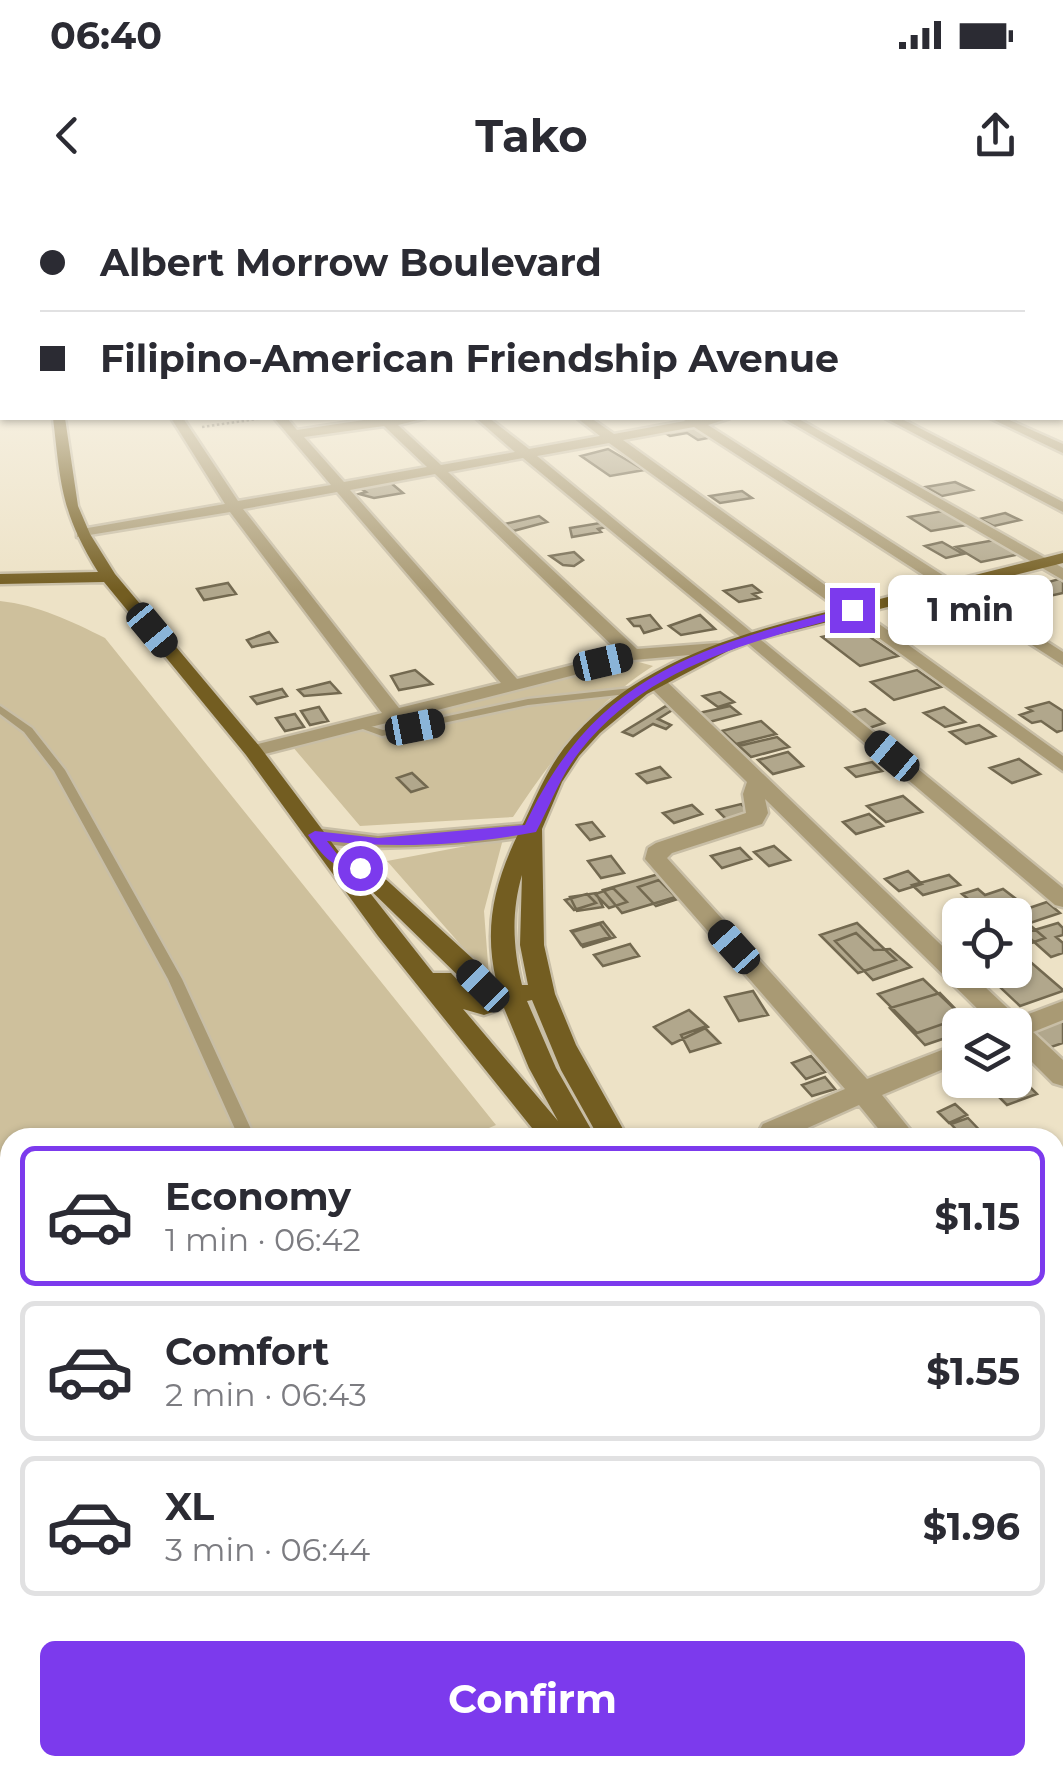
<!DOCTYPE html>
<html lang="en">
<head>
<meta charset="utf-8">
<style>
	:root { --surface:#fff; --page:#f2f2f3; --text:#2b2b33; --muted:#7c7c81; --line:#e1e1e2; --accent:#7c3aed }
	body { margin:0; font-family:Montserrat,sans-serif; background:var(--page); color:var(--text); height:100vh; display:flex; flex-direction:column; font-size:38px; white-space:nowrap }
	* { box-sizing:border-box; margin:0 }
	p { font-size:32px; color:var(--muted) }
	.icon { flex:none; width:55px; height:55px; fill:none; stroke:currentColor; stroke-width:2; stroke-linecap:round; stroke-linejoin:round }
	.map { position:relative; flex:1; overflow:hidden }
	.details { position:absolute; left:0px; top:928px; width:1065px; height:648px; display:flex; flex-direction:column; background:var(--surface); border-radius:30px 30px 0 0; box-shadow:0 2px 8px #0004 }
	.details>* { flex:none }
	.top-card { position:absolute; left:0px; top:0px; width:1065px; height:220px; box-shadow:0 2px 8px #0004; display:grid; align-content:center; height:220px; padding:0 40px; background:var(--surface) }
	.buttons { position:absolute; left:942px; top:698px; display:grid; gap:20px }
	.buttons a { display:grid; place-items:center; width:90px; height:90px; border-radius:15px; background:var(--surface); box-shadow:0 2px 8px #0004; font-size:50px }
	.end { position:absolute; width:45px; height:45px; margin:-22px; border:12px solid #7c3aed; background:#fff; box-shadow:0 0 0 5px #fff }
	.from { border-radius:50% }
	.bubble { position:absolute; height:70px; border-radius:15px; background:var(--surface); box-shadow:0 2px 8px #0004; font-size:32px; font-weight:700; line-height:70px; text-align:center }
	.car { position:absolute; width:30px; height:60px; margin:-30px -15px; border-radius:12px; box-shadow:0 0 8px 2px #0007; background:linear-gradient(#222 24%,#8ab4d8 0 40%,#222 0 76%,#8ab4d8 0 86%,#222 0) }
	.top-card b { display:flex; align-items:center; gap:35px; height:95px; font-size:38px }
	.top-card b+b { border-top:2px solid var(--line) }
	.top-card i { width:25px; height:25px; background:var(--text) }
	ul { padding:18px 0 0; list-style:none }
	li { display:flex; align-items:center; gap:30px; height:140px; margin:0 20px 15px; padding:0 20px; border:5px solid var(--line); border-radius:15px }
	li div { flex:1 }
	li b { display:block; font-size:38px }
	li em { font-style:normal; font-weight:700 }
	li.active { border-color:var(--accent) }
	li>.icon { width:90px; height:90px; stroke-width:1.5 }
	.primary-button { display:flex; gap:20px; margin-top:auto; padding:20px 40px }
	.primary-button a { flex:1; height:115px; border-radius:15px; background:var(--accent); color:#fff; font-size:40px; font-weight:700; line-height:115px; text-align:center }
	.status { display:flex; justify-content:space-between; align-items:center; height:70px; padding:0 50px; background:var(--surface); direction:ltr }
	.status svg { height:28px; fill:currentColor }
	header { display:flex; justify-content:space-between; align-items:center; height:130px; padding:0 40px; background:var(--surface); font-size:45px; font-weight:700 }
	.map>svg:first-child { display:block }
</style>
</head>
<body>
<div class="status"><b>06:40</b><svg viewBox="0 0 49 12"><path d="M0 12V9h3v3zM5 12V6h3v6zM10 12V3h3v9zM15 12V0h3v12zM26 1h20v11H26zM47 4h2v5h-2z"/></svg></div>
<header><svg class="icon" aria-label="back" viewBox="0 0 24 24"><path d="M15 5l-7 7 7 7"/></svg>Tako<svg class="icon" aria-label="share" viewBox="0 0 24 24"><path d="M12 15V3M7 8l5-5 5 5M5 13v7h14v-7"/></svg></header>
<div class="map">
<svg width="1063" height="1573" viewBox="0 0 1063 1573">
	<rect width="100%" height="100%" fill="#ede2c6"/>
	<!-- green -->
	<path fill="#cec09c" d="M0,401C38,405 71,421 105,438L496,925L482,931L487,938H10V1565H984L991,1573H0Z
		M632,460L653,466C591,506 553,557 513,617L360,626L292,546Z
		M503,639L484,711L489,777L387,661Z"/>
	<!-- building -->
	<path fill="#b1a78c" stroke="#736950" stroke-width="2.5" d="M693,226L713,237L698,240L687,233L670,236L662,231Z
		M608,249L644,270L610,276L581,256Z
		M955,282L972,290L942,296L926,287Z
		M391,283L403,293L374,298L359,294L366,292L360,288Z
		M742,291L752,298L720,303L710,296Z
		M943,311L966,325L931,331L909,317Z
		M1005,313L1020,320L994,326L980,319Z
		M539,316L547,322L513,331L505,324Z
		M606,322L610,326L598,329L601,332L572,337L570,328Z
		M995,340L1021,354L981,362L956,347Z
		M942,342L963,354L946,358L925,346Z
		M574,352L583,360L574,366L563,365L550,356Z
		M1059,379L1063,382V393L1045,397L1027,388Z
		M228,383L236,394L204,400L197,389Z
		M752,385L761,392L753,394L759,398L739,402L724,391Z
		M998,394L1004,398L1020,394L1032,401L1006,408L987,396Z
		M650,415L661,428L644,433L640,426H634L628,419Z
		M700,415L715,429L681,435L669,426Z
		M858,429L898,456L860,466L822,437Z
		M269,432L277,442L252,447L247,440Z
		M415,470L432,484L399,490L391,476Z
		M917,470L941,487L894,500L871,482Z
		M330,482L340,493L304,496L298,490Z
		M282,489L287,496L257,504L251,497Z
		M720,492L734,502L718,507L703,496Z
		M1049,502L1063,511V530L1057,532L1041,521L1032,523L1020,515L1032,511L1027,508Z
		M666,506L674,509L658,519L671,525L666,529L653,524L633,536L623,532Z
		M730,506L740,514L709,522L699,513Z
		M319,507L328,521L310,525L301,511Z
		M944,507L965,522L945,527L924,513Z
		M865,509L884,523L869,528L850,513Z
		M295,514L304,527L285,531L276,518Z
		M761,521L776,534L736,544L722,531Z
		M979,525L995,536L966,544L950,532Z
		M777,537L789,547L751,557L739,546Z
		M788,552L803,566L773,574L758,560Z
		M1019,559L1040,574L1012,583L990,568Z
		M872,562L882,571L856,577L846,568Z
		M660,567L670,577L647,583L637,574Z
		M412,573L427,587L411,592L397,578Z
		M903,596L922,612L886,622L867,606Z
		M741,604L752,614L728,621L717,610Z
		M692,605L702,614L674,623L663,613Z
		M869,614L883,626L856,634L843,622Z
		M592,622L604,636L590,640L577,625Z
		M774,646L790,660L769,666L754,652Z
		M740,648L751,659L722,668L711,656Z
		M611,656L624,673L601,678L588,661Z
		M908,671L922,684L899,691L885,679Z
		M659,674L679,696L622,713L603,690Z
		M949,675L960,685L923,695L912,685Z
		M659,680L678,699L656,706L638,687Z
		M613,688L627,702L609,708L595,694Z
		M978,689L985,695L1003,689L1028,708L1008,715H988L962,694Z
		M596,693L603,707L577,711L570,697Z
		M587,694L596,703L574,710L565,700Z
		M1047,702L1060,713L1015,728V715H1008Z
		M603,722L615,737L583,747L571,731Z
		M857,723L896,760L858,773L820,735Z
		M1058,723L1063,728V735L1056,737L1063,743V753L1051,757L1024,733Z
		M600,724L610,737L581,745L572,732Z
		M1031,726L1045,738L1026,745L1015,731Z
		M856,733L874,750L890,749L911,767L873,780L835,741Z
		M630,744L639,756L603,766L594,755Z
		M1027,759L1063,790V791L1020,806L985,773L1015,770V763Z
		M980,770H1003L1014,779L997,785Z
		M923,779L963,817L917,833L878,794Z
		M753,791L768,815L739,821L725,797Z
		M940,793L971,825H960V833L925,845L890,808Z
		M689,810L708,827L672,844L654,827Z
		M1063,812V843L1048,848L1024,827Z
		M704,827L720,843L690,852L681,835Z
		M811,856L825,872L806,879L792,863Z
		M1015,872L1037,894L1007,905L982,880H1015Z
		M825,877L835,889L812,896L802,885Z
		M955,904L967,915L949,923L938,912Z
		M968,918L987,938H964L951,924Z
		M1055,1200L1063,1209V1255L1055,1259Z
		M1063,1219V1288L1055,1278V1222Z"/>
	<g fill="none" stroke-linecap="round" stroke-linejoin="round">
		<defs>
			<path id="lane" d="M641,487L646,490L645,492L528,505L382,536L352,525L357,522L383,530L528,499Z
				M0,506L32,528L65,570L182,779L255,938H239L168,779L54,571L24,532L0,514Z
				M612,1565H637L641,1573H615Z"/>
			<path id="street" d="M1062,175H1063V183H1062Z
				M1062,206H1063V214H1062Z
				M171,218H183L238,301L331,285L274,218H287L297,230L377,218H426L398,225L441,265L515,252L476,218H489L529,249L600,236L577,218H591L614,234L685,221L683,218H730L708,225L1063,452V465L694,227L623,240L1063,556V571L609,243L537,256L1063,688V707L1055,705L744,440L523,258L448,272L637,449L717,443L723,444V452L633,460L253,557L246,555V547L382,513L230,312L77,337V331L82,329L225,304ZM384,226L427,267L344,282L304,237ZM435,274L620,453L517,479L350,290ZM337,292L501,483L399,508L243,309Z
				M783,218H797L1063,368V380Z
				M885,218H900L1063,302V312Z
				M990,218H1005L1063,244V253Z
				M655,475L662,477L960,763V770H967L1018,818L1063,801V820L1033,832L1063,860V886L1053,883L1015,845V825H994L765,599L768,613L762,624L672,653L667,658L867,879L960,843V862L882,895L917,938H886L859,905L785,938H763L759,931L763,924L845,889L645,659L648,648L656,643L746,613L743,594L747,582L648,485L646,481Z
				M531,623L542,629L539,634C501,643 329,659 304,635L315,628L378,636Z
				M1055,1105L1063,1108V1142L1055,1139Z"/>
			<path id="primary" d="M53,218H65L78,306L90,334L115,374L260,547L342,656L368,663L496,780C483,724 496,678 521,628C535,600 545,573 564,548C639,453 761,428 872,401C936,385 999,369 1063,353V363L756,440L728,451L647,494L600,533L579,556L562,582L542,629L544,745L555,794L576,845L628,938H599L561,870L532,800L527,801L556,868L596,938H540L378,736L246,555L104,382L0,384V374L98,372C61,312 61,286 53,218ZM522,675L520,745L528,785H522C513,748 511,712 522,675ZM359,679L474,791L489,795L471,794L451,773H433ZM504,808L529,868L558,921L463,809L484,815Z
				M1055,1482L1063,1485V1532L1055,1529Z"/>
		</defs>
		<!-- lane casing -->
		<use href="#lane" stroke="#c8bea6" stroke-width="5"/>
		<!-- street casing -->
		<use href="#street" stroke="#c8bea6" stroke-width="5"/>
		<!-- primary casing -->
		<use href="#primary" stroke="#c8bea6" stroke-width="5"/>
		<!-- path -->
		<path stroke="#958e7a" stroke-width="2.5" stroke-dasharray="2.5 2.5" stroke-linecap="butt" d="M202,227L264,218"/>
		<!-- lane -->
		<use href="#lane" fill="#a99a74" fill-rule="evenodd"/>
		<!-- street -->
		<use href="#street" fill="#a99a74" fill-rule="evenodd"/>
		<!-- primary -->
		<use href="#primary" fill="#735d21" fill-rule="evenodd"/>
	</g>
	<!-- sky -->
	<linearGradient id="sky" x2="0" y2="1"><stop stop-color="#87a2b0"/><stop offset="0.44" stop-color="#f7f2e5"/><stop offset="1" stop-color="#f7f2e5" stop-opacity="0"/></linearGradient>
	<rect width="1063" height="390" fill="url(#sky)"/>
	<!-- route -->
	<path fill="#7c3aed" d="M852,407L856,413C756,441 648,464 580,551C560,576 551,604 536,632C467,645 396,649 327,641L340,658L365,665V671C336,672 324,658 308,635L315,631L378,638L525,625C595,473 702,446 852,407Z"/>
</svg>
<div class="buttons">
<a><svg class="icon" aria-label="locate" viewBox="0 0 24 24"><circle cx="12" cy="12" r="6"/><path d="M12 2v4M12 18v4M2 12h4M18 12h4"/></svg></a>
<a><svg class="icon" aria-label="layers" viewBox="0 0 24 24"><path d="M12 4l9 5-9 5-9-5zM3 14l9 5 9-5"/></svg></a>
</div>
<i class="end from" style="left:360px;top:668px"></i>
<i class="end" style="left:852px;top:410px"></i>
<div class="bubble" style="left:888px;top:375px;width:165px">1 min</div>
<i class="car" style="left:152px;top:430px;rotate:140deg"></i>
<i class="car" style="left:603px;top:462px;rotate:77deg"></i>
<i class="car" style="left:415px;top:527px;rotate:79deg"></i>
<i class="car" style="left:892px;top:556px;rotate:310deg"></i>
<i class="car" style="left:734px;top:747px;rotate:318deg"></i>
<i class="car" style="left:483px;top:786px;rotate:315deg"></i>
<div class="top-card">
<b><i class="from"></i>Albert Morrow Boulevard</b>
<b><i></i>Filipino-American Friendship Avenue</b>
</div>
<section class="details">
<ul>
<li class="active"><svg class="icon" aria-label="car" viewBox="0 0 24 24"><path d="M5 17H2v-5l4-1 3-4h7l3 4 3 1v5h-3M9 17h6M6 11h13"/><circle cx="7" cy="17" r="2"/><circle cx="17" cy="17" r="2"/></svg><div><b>Economy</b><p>1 min · 06:42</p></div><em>$1.15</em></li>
<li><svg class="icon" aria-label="car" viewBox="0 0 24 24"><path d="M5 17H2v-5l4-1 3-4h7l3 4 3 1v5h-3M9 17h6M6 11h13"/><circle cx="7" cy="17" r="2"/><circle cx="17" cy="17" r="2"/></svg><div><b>Comfort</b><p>2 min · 06:43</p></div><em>$1.55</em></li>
<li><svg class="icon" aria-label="car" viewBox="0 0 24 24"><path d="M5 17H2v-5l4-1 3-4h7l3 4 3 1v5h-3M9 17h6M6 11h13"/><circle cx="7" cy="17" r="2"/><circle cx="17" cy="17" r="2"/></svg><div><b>XL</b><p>3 min · 06:44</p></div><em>$1.96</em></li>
</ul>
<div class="primary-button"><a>Confirm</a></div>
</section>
</div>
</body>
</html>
